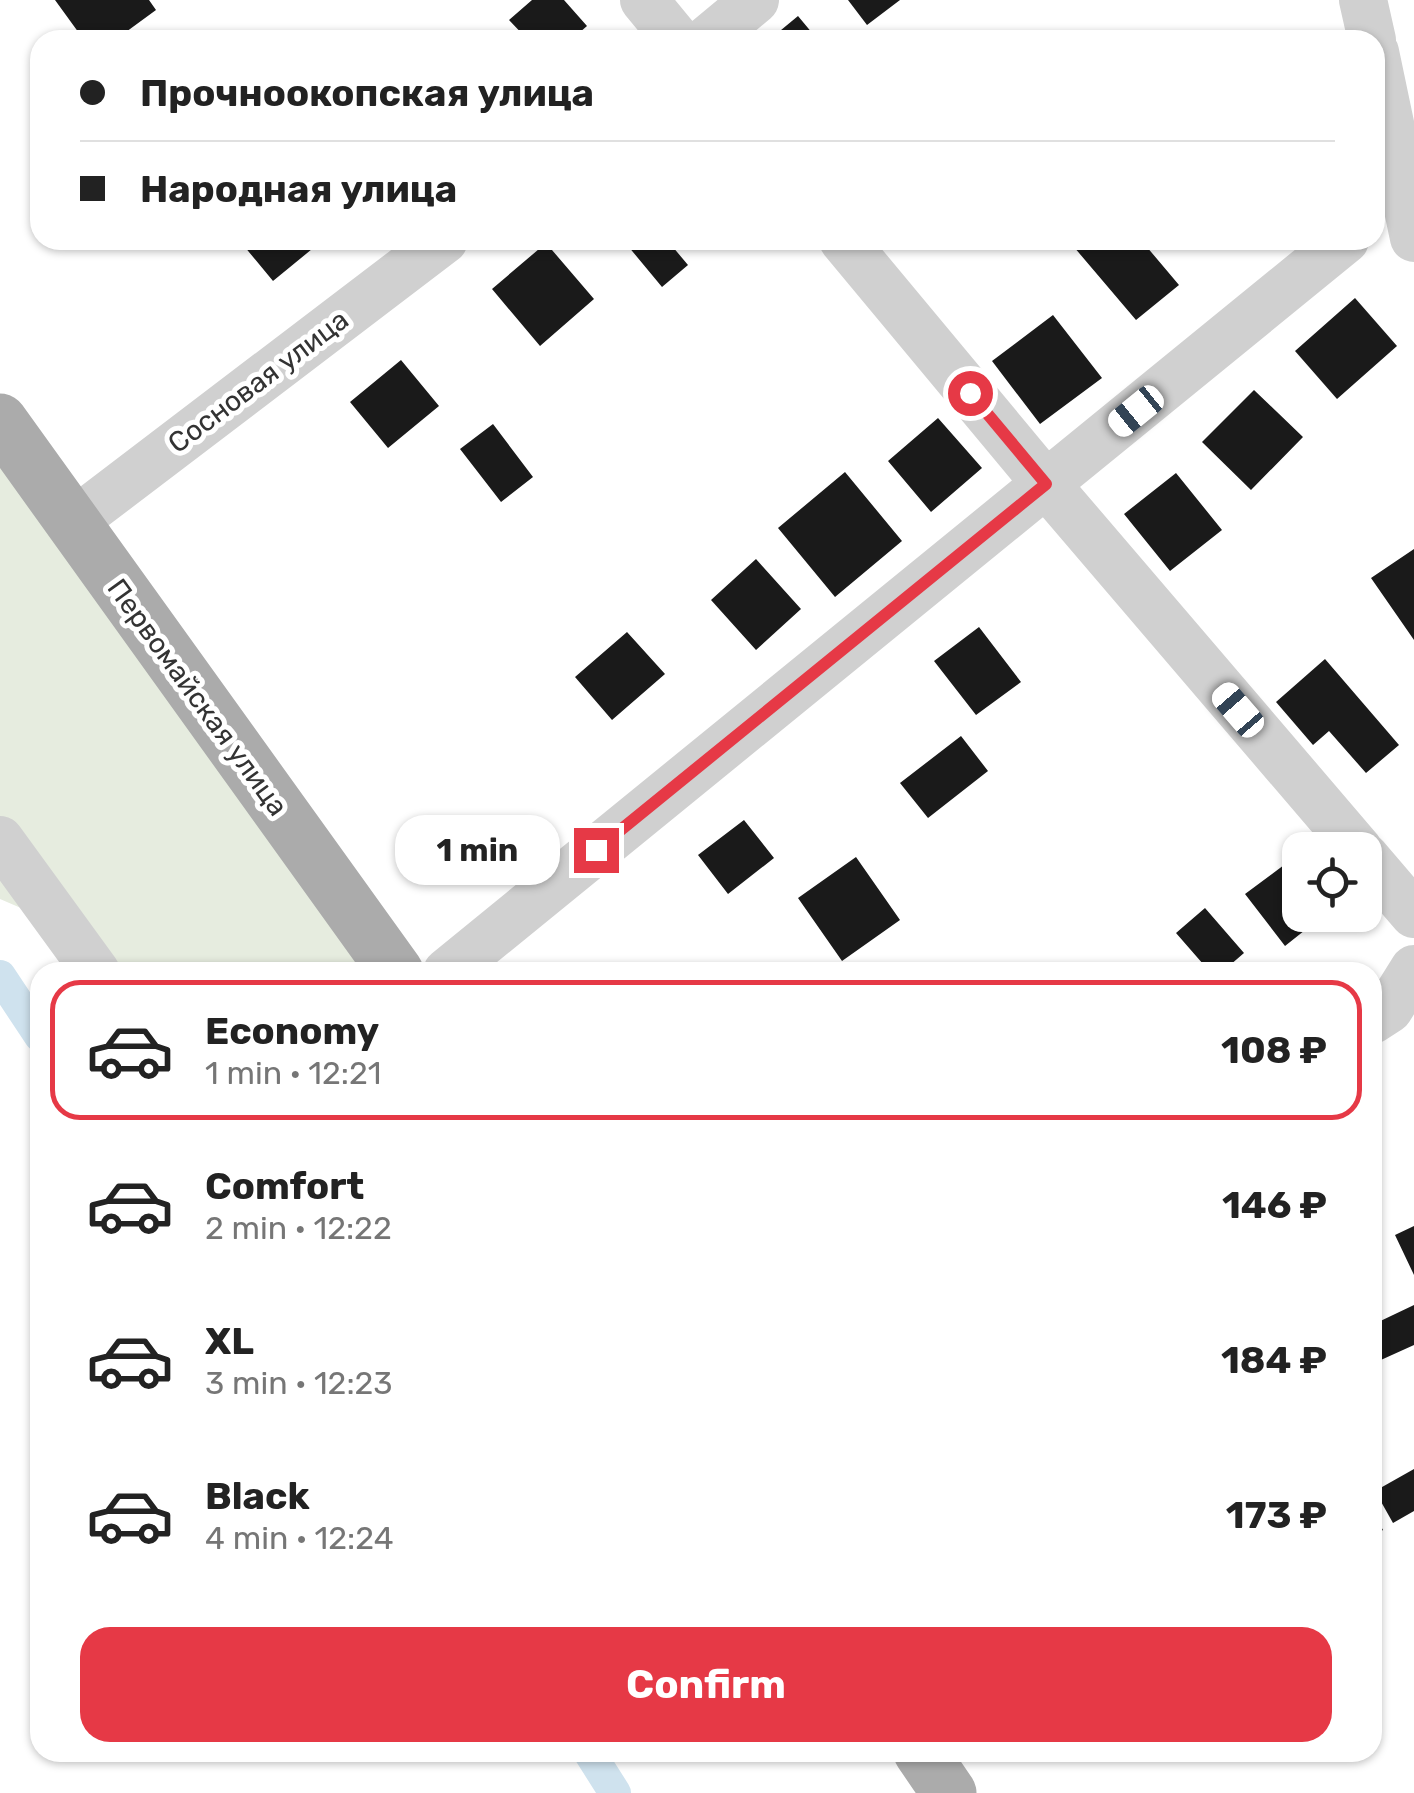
<!DOCTYPE html>
<html lang="en">
<head>
<meta charset="utf-8">
<style>
	:root { --surface:#fff; --page:#f6f6f6; --text:#222; --muted:#767676; --line:#e0e0e0; --accent:#e63946 }
	body { margin:0; font-family:Rubik,sans-serif; background:var(--page); color:var(--text); height:100vh; display:flex; flex-direction:column; font-size:38px; white-space:nowrap }
	* { box-sizing:border-box; margin:0 }
	p { font-size:32px; color:var(--muted) }
	.icon { flex:none; width:55px; height:55px; fill:none; stroke:currentColor; stroke-width:2; stroke-linecap:round; stroke-linejoin:round }
	.map { position:relative; flex:1; overflow:hidden }
	.side { position:absolute; left:30px; top:962px; width:1352px; height:800px; display:flex; flex-direction:column; background:var(--surface); border-radius:30px; box-shadow:0 2px 8px #0004 }
	.side>* { flex:none }
	.hud { position:absolute; left:30px; top:30px; width:1355px; height:220px; border-radius:30px; box-shadow:0 2px 8px #0004; display:grid; align-content:center; height:220px; padding:0 50px; background:var(--surface) }
	.controls { position:absolute; left:1282px; top:832px; display:grid; gap:20px }
	.controls a { display:grid; place-items:center; width:100px; height:100px; border-radius:20px; background:var(--surface); box-shadow:0 2px 8px #0004; font-size:50px }
	.end { position:absolute; width:45px; height:45px; margin:-22px; border:12px solid #e63946; background:#fff; box-shadow:0 0 0 5px #fff }
	.from { border-radius:50% }
	.bubble { position:absolute; height:70px; border-radius:30px; background:var(--surface); box-shadow:0 2px 8px #0004; font-size:32px; font-weight:700; line-height:70px; text-align:center }
	.car { position:absolute; width:30px; height:60px; margin:-30px -15px; border-radius:12px; box-shadow:0 0 8px 2px #0007; background:linear-gradient(#fff 24%,#345 0 40%,#fff 0 76%,#345 0 86%,#fff 0) }
	.hud b { display:flex; align-items:center; gap:35px; height:95px; font-size:38px }
	.hud b+b { border-top:2px solid var(--line) }
	.hud i { width:25px; height:25px; background:var(--text) }
	ul { padding:18px 0 0; list-style:none }
	li { display:flex; align-items:center; gap:30px; height:140px; margin:0 20px 15px; padding:0 30px; border:5px solid transparent; border-radius:30px }
	li div { flex:1 }
	li b { display:block; font-size:38px }
	li em { font-style:normal; font-weight:700 }
	li.current { border-color:var(--accent) }
	li>.icon { width:90px; height:90px; stroke-width:1.5 }
	.button { display:flex; gap:20px; margin-top:auto; padding:20px 50px }
	.button a { flex:1; height:115px; border-radius:30px; background:var(--accent); color:#fff; font-size:40px; font-weight:700; line-height:115px; text-align:center }
	.map>svg:first-child { display:block }
</style>
</head>
<body>
<div class="map">
<svg width="1414" height="1793" viewBox="0 0 1414 1793">
	<rect width="100%" height="100%" fill="#fff"/>
	<!-- green -->
	<path fill="#e6ecdf" d="M0,448L365,972H100L65,927L0,899Z"/>
	<g fill="none" stroke-linecap="round" stroke-linejoin="round">
		<!-- canal -->
		<path stroke="#cfe2ee" stroke-width="32" d="M0,976L40,1036
			M589,1752L615,1793"/>
	</g>
	<!-- building -->
	<path fill="#1a1a1a" d="M55,0H149L156,10L115,40H84Z
		M532,0H564L587,26L571,40H528L509,20Z
		M848,0H900L867,25Z
		M798,16L818,40H769Z
		M239,240H323L273,281Z
		M623,240H667L688,265L662,287Z
		M1068,240H1141L1179,285L1136,320Z
		M546,243L594,299L540,346L492,289Z
		M1355,298L1397,346L1337,399L1295,351Z
		M1053,315L1102,378L1040,424L992,361Z
		M401,360L439,406L388,448L350,402Z
		M1254,390L1303,437L1251,490L1202,442Z
		M938,418L982,468L931,512L888,461Z
		M493,424L533,477L501,502L460,449Z
		M845,472L902,541L835,597L778,528Z
		M1176,473L1222,530L1170,571L1124,514Z
		M1414,549V640L1371,578Z
		M756,559L801,609L756,650L711,600Z
		M979,627L1021,682L976,715L934,661Z
		M627,632L665,674L612,720L575,677Z
		M1325,659L1399,745L1366,773L1329,731L1313,745L1276,702Z
		M961,736L988,771L928,818L900,783Z
		M744,820L774,858L728,894L698,855Z
		M856,857L900,920L842,961L798,898Z
		M1288,862L1300,878V915H1324L1285,946L1245,894Z
		M1205,908L1244,953L1222,972H1210L1176,933Z
		M1414,1226V1275L1395,1235Z
		M1414,1305V1345L1372,1364V1325Z
		M1414,1469V1511L1393,1523L1375,1491Z
		M1372,1511L1383,1530L1372,1536Z"/>
	<g fill="none" stroke-linecap="round" stroke-linejoin="round">
		<!-- minor -->
		<path stroke="#d0d0d0" stroke-width="48" d="M644,0L677,40
			M1363,0L1372,40
			M707,40L755,0
			M1375,52L1414,238
			M843,240L1046,484L1359,850
			M72,523L444,240
			M0,840L96,972
			M1365,857L1414,914
			M447,972L1345,240
			M1372,1020L1389,1009L1414,969"/>
		<!-- major -->
		<path stroke="#ababab" stroke-width="55" d="M0,421L396,972
			M921,1752L949,1793"/>
	</g>
	<g fill="none" stroke-linecap="round" stroke-linejoin="round">
		<!-- route -->
		<path stroke="#e63946" stroke-width="12" d="M596,850L1046,484L970,393"/>
	</g>
	<g text-anchor="middle" stroke-width="10" stroke-linejoin="round" paint-order="stroke">
		<!-- street labels -->
		<g font-size="28" fill="#333" stroke="#fff">
			<text transform="translate(258 381) rotate(-37)" y="10">Сосновая улица</text>
			<text transform="translate(198 697) rotate(54)" y="10">Первомайская улица</text>
		</g>
	</g>
</svg>
<div class="controls">
<a><svg class="icon" aria-label="locate" viewBox="0 0 24 24"><circle cx="12" cy="12" r="6"/><path d="M12 2v4M12 18v4M2 12h4M18 12h4"/></svg></a>
</div>
<i class="end from" style="left:970px;top:393px"></i>
<i class="end" style="left:596px;top:850px"></i>
<div class="bubble" style="left:395px;top:815px;width:165px">1 min</div>
<i class="car" style="left:1136px;top:411px;rotate:231deg"></i>
<i class="car" style="left:1238px;top:710px;rotate:319deg"></i>
<div class="hud">
<b><i class="from"></i>Прочноокопская улица</b>
<b><i></i>Народная улица</b>
</div>
<section class="side">
<ul>
<li class="current"><svg class="icon" aria-label="car" viewBox="0 0 24 24"><path d="M5 17H2v-5l4-1 3-4h7l3 4 3 1v5h-3M9 17h6M6 11h13"/><circle cx="7" cy="17" r="2"/><circle cx="17" cy="17" r="2"/></svg><div><b>Economy</b><p>1 min · 12:21</p></div><em>108 ₽</em></li>
<li><svg class="icon" aria-label="car" viewBox="0 0 24 24"><path d="M5 17H2v-5l4-1 3-4h7l3 4 3 1v5h-3M9 17h6M6 11h13"/><circle cx="7" cy="17" r="2"/><circle cx="17" cy="17" r="2"/></svg><div><b>Comfort</b><p>2 min · 12:22</p></div><em>146 ₽</em></li>
<li><svg class="icon" aria-label="car" viewBox="0 0 24 24"><path d="M5 17H2v-5l4-1 3-4h7l3 4 3 1v5h-3M9 17h6M6 11h13"/><circle cx="7" cy="17" r="2"/><circle cx="17" cy="17" r="2"/></svg><div><b>XL</b><p>3 min · 12:23</p></div><em>184 ₽</em></li>
<li><svg class="icon" aria-label="car" viewBox="0 0 24 24"><path d="M5 17H2v-5l4-1 3-4h7l3 4 3 1v5h-3M9 17h6M6 11h13"/><circle cx="7" cy="17" r="2"/><circle cx="17" cy="17" r="2"/></svg><div><b>Black</b><p>4 min · 12:24</p></div><em>173 ₽</em></li>
</ul>
<div class="button"><a>Confirm</a></div>
</section>
</div>
</body>
</html>
